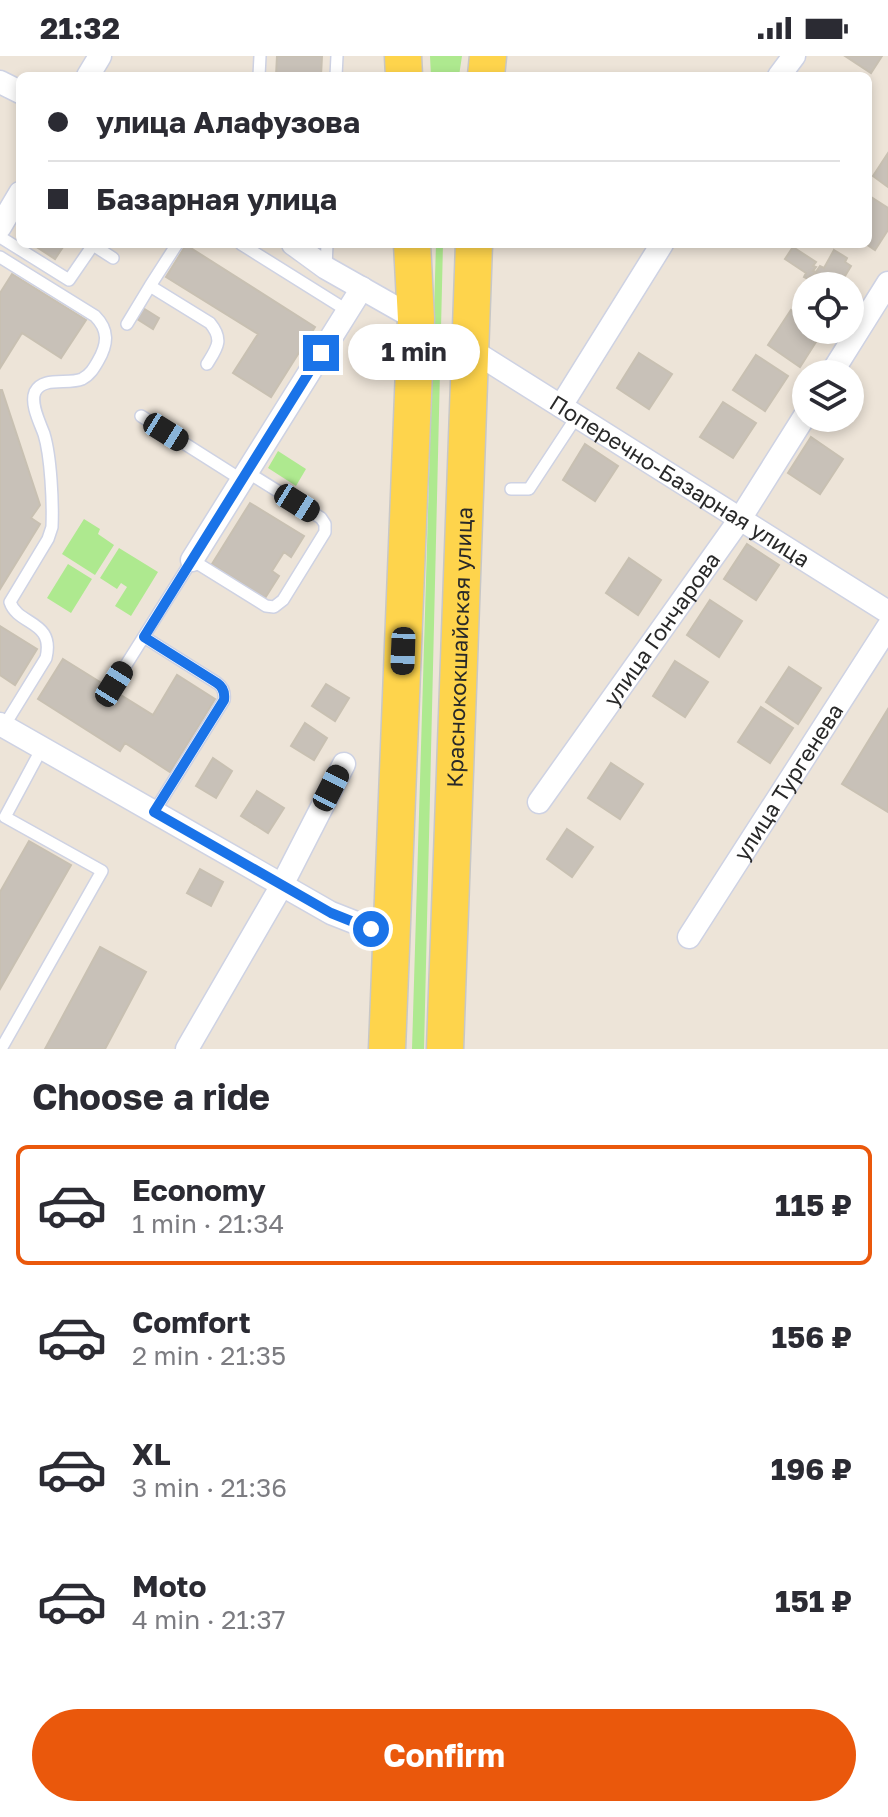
<!DOCTYPE html>
<html lang="en">
<head>
<meta charset="utf-8">
<style>
	:root { --surface:#fff; --page:#f7f7f7; --text:#2b2b33; --muted:#7c7c81; --line:#e1e1e2; --accent:#ea580c }
	body { margin:0; font-family:"Golos Text",sans-serif; background:var(--page); color:var(--text); height:100vh; display:flex; flex-direction:column; font-size:30px; white-space:nowrap }
	* { box-sizing:border-box; margin:0 }
	p { font-size:26px; color:var(--muted) }
	.icon { flex:none; width:44px; height:44px; fill:none; stroke:currentColor; stroke-width:2; stroke-linecap:round; stroke-linejoin:round }
	.map { position:relative; height:993px; overflow:hidden }
	.panel { display:flex; flex-direction:column; background:var(--surface); flex:1 }
	.panel>* { flex:none }
	.banner { position:absolute; left:16px; top:16px; width:856px; height:176px; border-radius:12px; box-shadow:0 4px 12px #0003; display:grid; align-content:center; height:176px; padding:0 32px; background:var(--surface) }
	.buttons { position:absolute; left:792px; top:216px; display:grid; gap:16px }
	.buttons a { display:grid; place-items:center; width:72px; height:72px; border-radius:50%; background:var(--surface); box-shadow:0 4px 12px #0003; font-size:40px }
	.end { position:absolute; width:36px; height:36px; margin:-18px; border:10px solid #1a73e8; background:#fff; box-shadow:0 0 0 4px #fff }
	.from { border-radius:50% }
	.bubble { position:absolute; height:56px; border-radius:28px; background:var(--surface); box-shadow:0 4px 12px #0003; font-size:26px; font-weight:700; line-height:56px; text-align:center }
	.car { position:absolute; width:24px; height:48px; margin:-24px -12px; border-radius:10px; box-shadow:0 0 6px 2px #0007; background:linear-gradient(#222 24%,#8ab4d8 0 40%,#222 0 76%,#8ab4d8 0 86%,#222 0) }
	.banner b { display:flex; align-items:center; gap:28px; height:76px; font-size:30px }
	.banner b+b { border-top:2px solid var(--line) }
	.banner i { width:20px; height:20px; background:var(--text) }
	ul { padding:0; list-style:none }
	li { display:flex; align-items:center; gap:24px; height:120px; margin:0 16px 12px; padding:0 16px; border:4px solid transparent; border-radius:12px }
	li div { flex:1 }
	li b { display:block; font-size:30px }
	li em { font-style:normal; font-weight:700 }
	li.on { border-color:var(--accent) }
	li>.icon { width:72px; height:72px; stroke-width:1.5 }
	h2 { padding:0 32px; font-size:36px; line-height:96px }
	.cta { display:flex; gap:16px; margin-top:auto; padding:16px 32px }
	.cta a { flex:1; height:92px; border-radius:48px; background:var(--accent); color:#fff; font-size:32px; font-weight:700; line-height:92px; text-align:center }
	.status { display:flex; justify-content:space-between; align-items:center; height:56px; padding:0 40px; background:var(--surface); direction:ltr }
	.status svg { height:22px; fill:currentColor }
	.map>svg:first-child { display:block }
</style>
</head>
<body>
<div class="status"><b>21:32</b><svg viewBox="0 0 49 12"><path d="M0 12V9h3v3zM5 12V6h3v6zM10 12V3h3v9zM15 12V0h3v12zM26 1h20v11H26zM47 4h2v5h-2z"/></svg></div>
<div class="map">
<svg width="888" height="993" viewBox="0 0 888 993">
	<rect width="100%" height="100%" fill="#ede4d8"/>
	<!-- green -->
	<path fill="#aee98f" d="M430,0H462L459,20H431Z
		M436,188H443L424,993H412Z
		M278,395L306,413L296,430L268,412Z
		M84,463L100,473L98,478L114,489L95,519L62,498Z
		M119,492L158,516L131,560L115,550L127,531L121,527L117,533L100,522Z
		M68,508L92,523L71,557L47,542Z"/>
	<!-- building -->
	<path fill="#c8c1b8" stroke="#c8c0b2" stroke-width="2" d="M277,0H322L321,20H276Z
		M845,0H882L871,17Z
		M888,97V131L873,120Z
		M868,139L888,152V174L875,194L866,188H868Z
		M32,188H65L55,203Z
		M186,189L315,271L271,341L233,317L258,278L166,221Z
		M793,191L816,206L813,210L816,211L813,215L816,216L812,221L810,220L808,223L804,221L806,217L785,203Z
		M834,194L847,202L845,206L851,210L839,230H826L812,222L820,210L824,212Z
		M12,218L86,264L61,302L22,277L0,312V237Z
		M143,252L159,262L153,273L137,263Z
		M791,254L806,264V274L823,275L800,311L768,289Z
		M639,297L672,318L649,353L617,332Z
		M756,299L788,320L765,355L733,334Z
		M0,334H2L40,449L31,462L40,468L0,533Z
		M723,346L756,367L733,402L700,381Z
		M811,381L843,403L820,438L788,417Z
		M585,388L618,410L595,445L563,424Z
		M250,447L304,480L291,501L284,496L272,515L279,520L265,542L212,508Z
		M747,488L779,509L756,544L724,523Z
		M629,502L661,524L638,559L606,537Z
		M710,544L742,565L719,601L687,579Z
		M0,570L37,593L15,629L0,619Z
		M63,603L153,659L177,619L215,643L170,716L125,687L120,695L38,643Z
		M675,605L708,626L685,661L653,640Z
		M789,611L821,632L798,668L766,646Z
		M326,628L349,642L335,665L312,650Z
		M761,651L793,672L770,707L738,686Z
		M888,653V756L842,728Z
		M305,667L327,682L314,704L291,690Z
		M213,702L232,715L216,742L196,730Z
		M611,707L643,728L620,763L588,742Z
		M257,735L284,752L268,777L241,760Z
		M567,773L593,791L572,821L547,803Z
		M29,785L71,809L0,933V836Z
		M200,813L223,826L211,850L187,837Z
		M100,891L146,916L105,993H45Z"/>
	<g fill="none" stroke-linecap="round" stroke-linejoin="round">
		<defs>
			<path id="service" d="M259,20L260,0
				M336,20L337,0
				M0,181L69,224L93,189L113,202
				M177,188L150,230L210,267C224,284 217,292 207,308
				M241,188L348,255
				M0,201L95,260C109,274 108,288 98,305C94,312 90,319 82,323C68,329 43,320 35,336C30,348 40,367 44,378C51,401 53,447 52,471L48,483L10,546C18,570 55,564 46,602L4,670
				M326,211L327,188
				M127,268L150,230
				M141,360L242,424
				M511,433H529L577,360
				M144,581L217,627C223,631 225,637 224,644L154,756
				M114,628L192,504L266,550L274,551L283,544L325,476V468L321,462L247,416
				M1,993L102,815L5,761L42,692"/>
			<g id="minor">
				<path d="M88,20L100,0"/>
				<path d="M779,20L794,0"/>
				<path d="M0,26L20,36"/>
				<path d="M0,171L20,137"/>
				<path d="M293,188L326,212L416,263"/>
				<path id="s1" d="M470,293L888,556"/>
				<path d="M831,318L888,227"/>
				<path d="M561,350L662,188"/>
				<path d="M192,504L362,232"/>
				<path d="M0,668L331,857L392,881"/>
				<path id="s2" d="M539,746L740,463L806,358"/>
				<path id="s3" d="M689,881L888,571"/>
				<path d="M187,993L282,829L344,708"/>
			</g>
			<g id="primary">
				<path d="M403,0L404,20"/>
				<path d="M486,20L488,0"/>
				<path d="M387,993L416,263L412,188"/>
				<path id="s4" d="M445,993L474,188"/>
			</g>
		</defs>
		<!-- service casing -->
		<use href="#service" stroke="#ced2e3" stroke-width="14"/>
		<!-- minor casing -->
		<use href="#minor" stroke="#ced2e3" stroke-width="25"/>
		<!-- primary casing -->
		<use href="#primary" stroke="#c7c7c7" stroke-width="39"/>
		<!-- service -->
		<use href="#service" stroke="#fff" stroke-width="11"/>
		<!-- minor -->
		<use href="#minor" stroke="#fff" stroke-width="22"/>
		<!-- primary -->
		<use href="#primary" stroke="#fed44c" stroke-width="36"/>
	</g>
	<g fill="none" stroke-linecap="round" stroke-linejoin="round">
		<!-- route -->
		<path stroke="#1a73e8" stroke-width="10" d="M321,297L144,581L217,627C223,631 225,637 224,644L154,756L331,857L371,873"/>
	</g>
	<g text-anchor="middle" stroke-width="6" stroke-linejoin="round" paint-order="stroke">
		<!-- street labels -->
		<g font-size="22" fill="#292929" stroke="#fff">
			<text dy="8" stroke="none"><textPath href="#s1" startOffset="248">Поперечно-Базарная улица</textPath></text>
			<text dy="8" stroke="none"><textPath href="#s2" startOffset="212">улица Гончарова</textPath></text>
			<text dy="8" stroke="none"><textPath href="#s4" startOffset="402">Краснококшайская улица</textPath></text>
			<text dy="8" stroke="none"><textPath href="#s3" startOffset="184">улица Тургенева</textPath></text>
		</g>
	</g>
</svg>
<div class="buttons">
<a><svg class="icon" aria-label="locate" viewBox="0 0 24 24"><circle cx="12" cy="12" r="6"/><path d="M12 2v4M12 18v4M2 12h4M18 12h4"/></svg></a>
<a><svg class="icon" aria-label="layers" viewBox="0 0 24 24"><path d="M12 4l9 5-9 5-9-5zM3 14l9 5 9-5"/></svg></a>
</div>
<i class="end from" style="left:371px;top:873px"></i>
<i class="end" style="left:321px;top:297px"></i>
<div class="bubble" style="left:348px;top:268px;width:132px">1 min</div>
<i class="car" style="left:166px;top:376px;rotate:122deg"></i>
<i class="car" style="left:297px;top:447px;rotate:122deg"></i>
<i class="car" style="left:403px;top:595px;rotate:182deg"></i>
<i class="car" style="left:114px;top:628px;rotate:32deg"></i>
<i class="car" style="left:331px;top:732px;rotate:27deg"></i>
<div class="banner">
<b><i class="from"></i>улица Алафузова</b>
<b><i></i>Базарная улица</b>
</div>
</div>
<section class="panel">
<h2>Choose a ride</h2>
<ul>
<li class="on"><svg class="icon" aria-label="car" viewBox="0 0 24 24"><path d="M5 17H2v-5l4-1 3-4h7l3 4 3 1v5h-3M9 17h6M6 11h13"/><circle cx="7" cy="17" r="2"/><circle cx="17" cy="17" r="2"/></svg><div><b>Economy</b><p>1 min · 21:34</p></div><em>115 ₽</em></li>
<li><svg class="icon" aria-label="car" viewBox="0 0 24 24"><path d="M5 17H2v-5l4-1 3-4h7l3 4 3 1v5h-3M9 17h6M6 11h13"/><circle cx="7" cy="17" r="2"/><circle cx="17" cy="17" r="2"/></svg><div><b>Comfort</b><p>2 min · 21:35</p></div><em>156 ₽</em></li>
<li><svg class="icon" aria-label="car" viewBox="0 0 24 24"><path d="M5 17H2v-5l4-1 3-4h7l3 4 3 1v5h-3M9 17h6M6 11h13"/><circle cx="7" cy="17" r="2"/><circle cx="17" cy="17" r="2"/></svg><div><b>XL</b><p>3 min · 21:36</p></div><em>196 ₽</em></li>
<li><svg class="icon" aria-label="car" viewBox="0 0 24 24"><path d="M5 17H2v-5l4-1 3-4h7l3 4 3 1v5h-3M9 17h6M6 11h13"/><circle cx="7" cy="17" r="2"/><circle cx="17" cy="17" r="2"/></svg><div><b>Moto</b><p>4 min · 21:37</p></div><em>151 ₽</em></li>
</ul>
<div class="cta"><a>Confirm</a></div>
</section>
</body>
</html>
